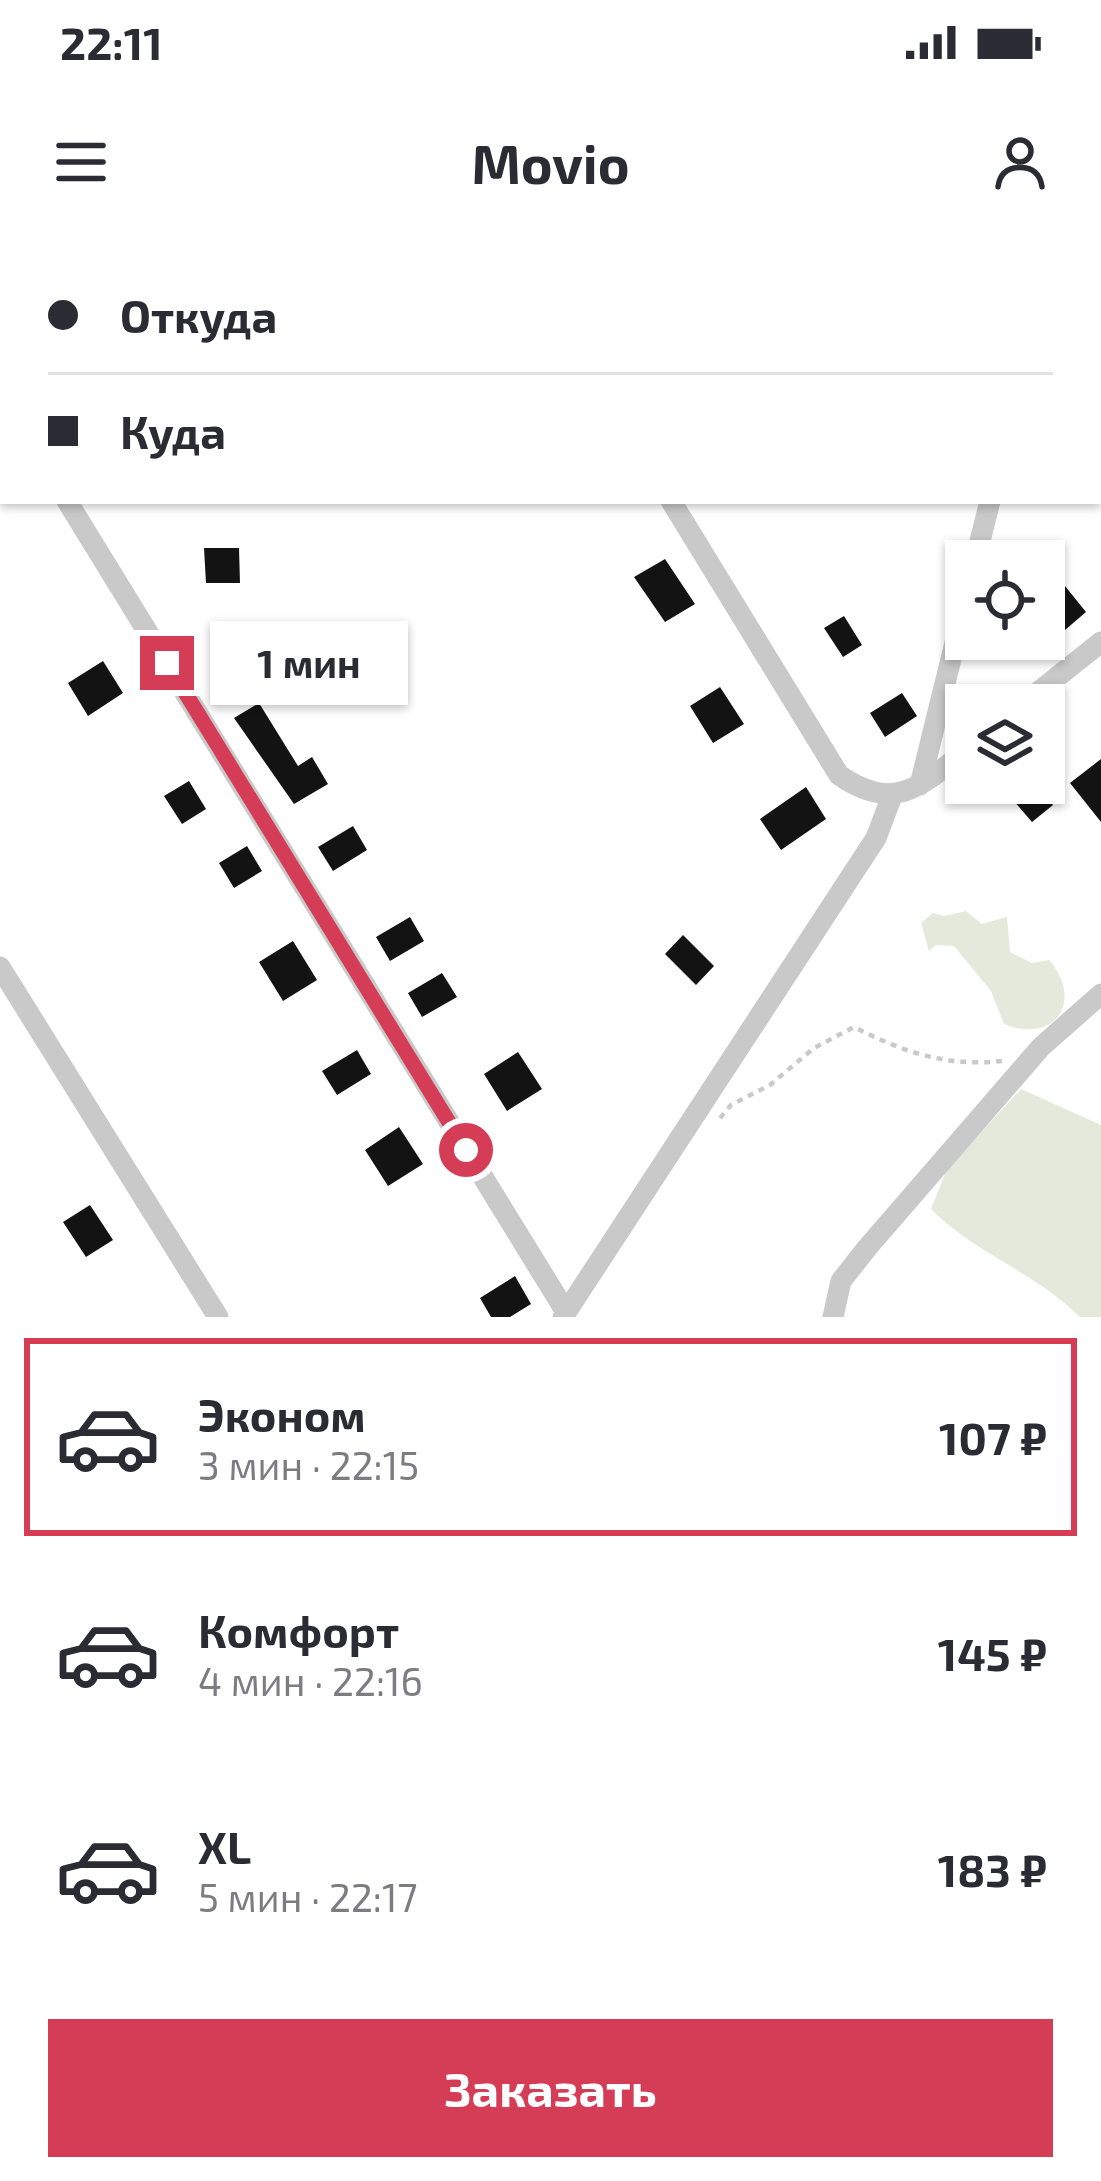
<!DOCTYPE html>
<html lang="ru">
<head>
<meta charset="utf-8">
<style>
	:root { --surface:#fff; --page:#f7f7f7; --text:#2b2b33; --muted:#7c7c81; --line:#e1e1e2; --accent:#d43d55 }
	body { margin:0; font-family:"Exo 2",sans-serif; background:var(--page); color:var(--text); height:100vh; display:flex; flex-direction:column; font-size:45px; white-space:nowrap }
	* { box-sizing:border-box; margin:0 }
	p { font-size:39px; color:var(--muted) }
	.icon { flex:none; width:66px; height:66px; fill:none; stroke:currentColor; stroke-width:2; stroke-linecap:round; stroke-linejoin:round }
	.map { position:relative; height:1077px; overflow:hidden }
	.panel { display:flex; flex-direction:column; background:var(--surface); flex:1 }
	.panel>* { flex:none }
	.hud { position:absolute; left:0px; top:0px; width:1101px; height:264px; box-shadow:0 3px 9px #0004; display:grid; align-content:center; height:264px; padding:0 48px; background:var(--surface) }
	.tools { position:absolute; left:945px; top:300px; display:grid; gap:24px }
	.tools a { display:grid; place-items:center; width:120px; height:120px; border-radius:0px; background:var(--surface); box-shadow:0 3px 9px #0004; font-size:60px }
	.end { position:absolute; width:54px; height:54px; margin:-27px; border:15px solid #d43d55; background:#fff; box-shadow:0 0 0 6px #fff }
	.from { border-radius:50% }
	.bubble { position:absolute; height:84px; border-radius:0px; background:var(--surface); box-shadow:0 3px 9px #0004; font-size:39px; font-weight:700; line-height:84px; text-align:center }
	.hud b { display:flex; align-items:center; gap:42px; height:114px; font-size:45px }
	.hud b+b { border-top:3px solid var(--line) }
	.hud i { width:30px; height:30px; background:var(--text) }
	ul { padding:21px 0 0; list-style:none }
	li { display:flex; align-items:center; gap:36px; height:198px; margin:0 24px 18px; padding:0 24px; border:6px solid transparent; border-radius:0px }
	li div { flex:1 }
	li b { display:block; font-size:45px }
	li em { font-style:normal; font-weight:700 }
	li.selected { border-color:var(--accent) }
	li>.icon { width:108px; height:108px; stroke-width:1.5 }
	.button { display:flex; gap:24px; margin-top:auto; padding:24px 48px }
	.button a { flex:1; height:138px; border-radius:0px; background:var(--accent); color:#fff; font-size:48px; font-weight:700; line-height:138px; text-align:center }
	.status { display:flex; justify-content:space-between; align-items:center; height:84px; padding:0 60px; background:var(--surface); direction:ltr }
	.status svg { height:33px; fill:currentColor }
	header { display:flex; justify-content:space-between; align-items:center; height:156px; padding:0 48px; background:var(--surface); font-size:54px; font-weight:700 }
	.map>svg:first-child { display:block }
</style>
</head>
<body>
<div class="status"><b>22:11</b><svg viewBox="0 0 49 12"><path d="M0 12V9h3v3zM5 12V6h3v6zM10 12V3h3v9zM15 12V0h3v12zM26 1h20v11H26zM47 4h2v5h-2z"/></svg></div>
<header><svg class="icon" aria-label="menu" viewBox="0 0 24 24"><path d="M4 6h16M4 12h16M4 18h16"/></svg>Movio<svg class="icon" aria-label="person" viewBox="0 0 24 24"><circle cx="12" cy="8" r="4"/><path d="M4 21q1-7 8-7t8 7"/></svg></header>
<div class="map">
<svg width="1101" height="1077" viewBox="0 0 1101 1077">
	<rect width="100%" height="100%" fill="#fff"/>
	<!-- green -->
	<path fill="#e4e9db" d="M966,671L982,684L1007,677L1010,712L1032,723L1049,720C1084,760 1056,805 1004,784L991,751L954,706L936,705L929,711L921,683L933,673L944,676Z
		M1021,849L1101,885V1077H1080C1036,1033 974,1013 931,969L947,929Z"/>
	<!-- building -->
	<path fill="#131313" d="M204,308H239L240,343H206Z
		M665,319L695,364L665,382L634,337Z
		M1044,320L1086,372L1051,402L1044,393Z
		M844,376L862,405L843,417L824,388Z
		M103,421L123,453L88,476L68,443Z
		M720,447L744,484L713,503L690,466Z
		M902,453L917,476L885,497L870,473Z
		M259,463L298,526L312,517L328,544L294,564L234,478Z
		M1101,519V582L1070,543Z
		M189,541L206,569L182,584L164,556Z
		M1020,543H1035L1053,565L1032,582L1007,553Z
		M806,547L826,579L781,610L760,579Z
		M353,586L367,610L333,631L318,607Z
		M247,606L262,631L234,648L219,623Z
		M410,677L424,701L390,721L376,697Z
		M683,695L714,726L696,745L665,714Z
		M293,701L317,740L283,761L259,722Z
		M442,733L457,757L422,777L408,753Z
		M357,810L371,834L337,855L322,831Z
		M518,812L542,849L507,871L484,834Z
		M399,887L423,924L388,946L365,910Z
		M90,965L113,1000L86,1017L63,982Z
		M515,1036L531,1064L510,1077H491L480,1058Z"/>
	<g fill="none" stroke-linecap="round" stroke-linejoin="round">
		<!-- path -->
		<path stroke="#c9c9c9" stroke-width="4.5" stroke-dasharray="6 6" stroke-linecap="butt" d="M720,878L731,865L770,845L814,808L854,787C903,812 947,827 1002,821"/>
		<!-- minor -->
		<path stroke="#c9c9c9" stroke-width="21" d="M510,0L512,3
			M896,0L898,3
			M266,3L271,0
			M1044,3V0
			M0,152L3,157
			M67,261L566,1072
			M671,261L839,535C894,573 921,547 966,510
			M975,321L990,261
			M1022,465L1101,402
			M920,545L966,358
			M0,727L218,1077
			M563,1077L876,598L892,556
			M833,1077L841,1041L867,1008L1041,807L1101,754"/>
	</g>
	<g fill="none" stroke-linecap="round" stroke-linejoin="round">
		<!-- route -->
		<path stroke="#d43d55" stroke-width="15" d="M167,423L466,910"/>
	</g>
</svg>
<div class="tools">
<a><svg class="icon" aria-label="locate" viewBox="0 0 24 24"><circle cx="12" cy="12" r="6"/><path d="M12 2v4M12 18v4M2 12h4M18 12h4"/></svg></a>
<a><svg class="icon" aria-label="layers" viewBox="0 0 24 24"><path d="M12 4l9 5-9 5-9-5zM3 14l9 5 9-5"/></svg></a>
</div>
<i class="end from" style="left:466px;top:910px"></i>
<i class="end" style="left:167px;top:423px"></i>
<div class="bubble" style="left:210px;top:381px;width:198px">1 мин</div>
<div class="hud">
<b><i class="from"></i>Откуда</b>
<b><i></i>Куда</b>
</div>
</div>
<section class="panel">
<ul>
<li class="selected"><svg class="icon" aria-label="car" viewBox="0 0 24 24"><path d="M5 17H2v-5l4-1 3-4h7l3 4 3 1v5h-3M9 17h6M6 11h13"/><circle cx="7" cy="17" r="2"/><circle cx="17" cy="17" r="2"/></svg><div><b>Эконом</b><p>3 мин · 22:15</p></div><em>107 ₽</em></li>
<li><svg class="icon" aria-label="car" viewBox="0 0 24 24"><path d="M5 17H2v-5l4-1 3-4h7l3 4 3 1v5h-3M9 17h6M6 11h13"/><circle cx="7" cy="17" r="2"/><circle cx="17" cy="17" r="2"/></svg><div><b>Комфорт</b><p>4 мин · 22:16</p></div><em>145 ₽</em></li>
<li><svg class="icon" aria-label="car" viewBox="0 0 24 24"><path d="M5 17H2v-5l4-1 3-4h7l3 4 3 1v5h-3M9 17h6M6 11h13"/><circle cx="7" cy="17" r="2"/><circle cx="17" cy="17" r="2"/></svg><div><b>XL</b><p>5 мин · 22:17</p></div><em>183 ₽</em></li>
</ul>
<div class="button"><a>Заказать</a></div>
</section>
</body>
</html>
